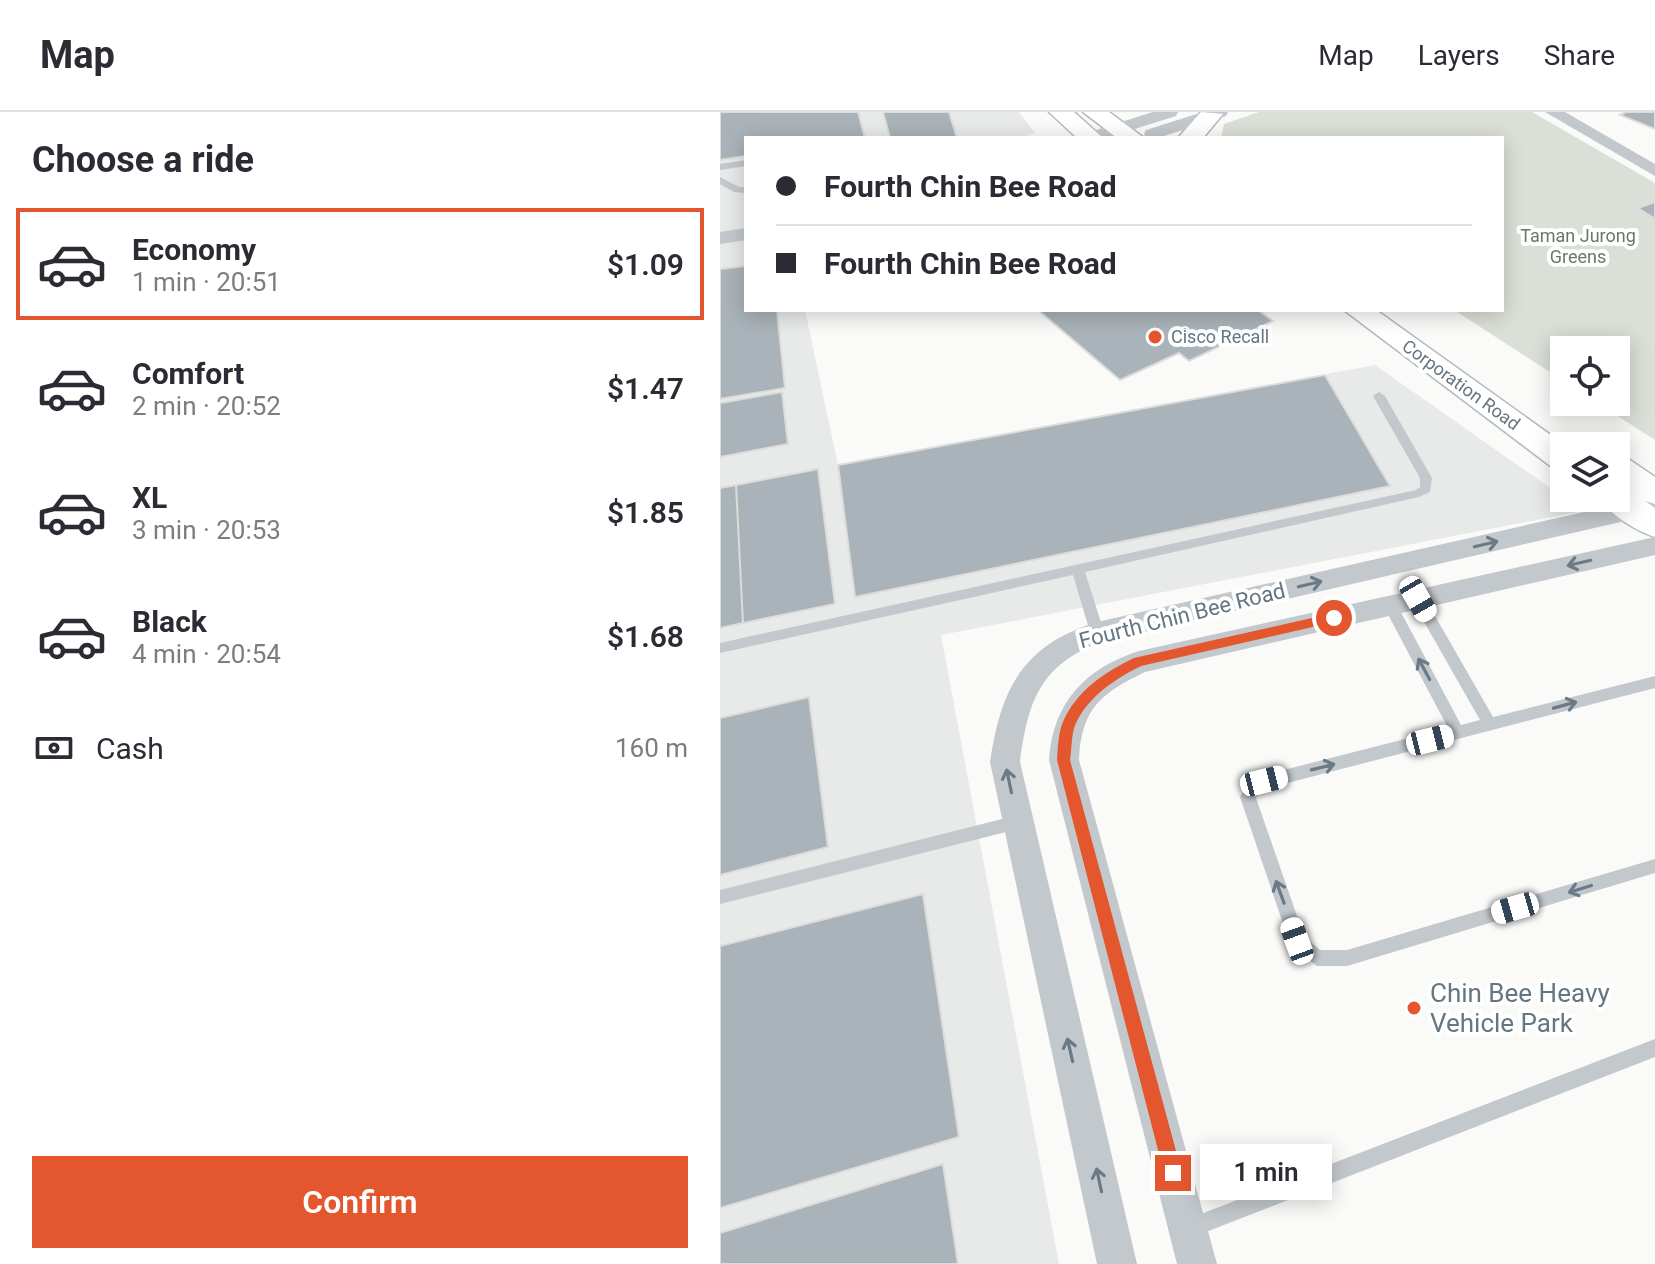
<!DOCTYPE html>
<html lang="en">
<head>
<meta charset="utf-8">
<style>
	:root { --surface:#fff; --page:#f2f2f3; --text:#2b2b33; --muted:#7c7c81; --line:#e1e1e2; --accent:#e4572e }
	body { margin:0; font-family:Roboto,sans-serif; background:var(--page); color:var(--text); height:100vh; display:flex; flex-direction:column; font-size:30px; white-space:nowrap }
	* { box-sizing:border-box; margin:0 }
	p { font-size:26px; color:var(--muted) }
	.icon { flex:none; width:44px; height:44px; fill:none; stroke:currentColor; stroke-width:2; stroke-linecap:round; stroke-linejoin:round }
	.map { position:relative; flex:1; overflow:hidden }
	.details { display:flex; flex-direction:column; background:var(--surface); width:720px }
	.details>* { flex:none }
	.hud { position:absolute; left:24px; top:24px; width:760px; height:176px; border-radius:0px; box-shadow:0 4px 20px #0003; display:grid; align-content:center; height:176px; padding:0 32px; background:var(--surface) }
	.tools { position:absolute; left:830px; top:224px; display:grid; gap:16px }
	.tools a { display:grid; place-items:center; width:80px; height:80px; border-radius:0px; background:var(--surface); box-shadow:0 4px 20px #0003; font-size:40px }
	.end { position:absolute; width:36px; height:36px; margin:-18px; border:10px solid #e4572e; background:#fff; box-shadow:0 0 0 4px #fff }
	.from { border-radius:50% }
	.bubble { position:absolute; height:56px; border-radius:0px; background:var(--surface); box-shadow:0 4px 20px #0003; font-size:26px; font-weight:600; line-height:56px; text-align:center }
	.car { position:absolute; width:24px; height:48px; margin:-24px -12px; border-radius:10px; box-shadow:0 0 6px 2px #0007; background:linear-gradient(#fff 24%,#345 0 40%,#fff 0 76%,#345 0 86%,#fff 0) }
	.hud b { display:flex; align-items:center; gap:28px; height:76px; font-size:30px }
	.hud b+b { border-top:2px solid var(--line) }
	.hud i { width:20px; height:20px; background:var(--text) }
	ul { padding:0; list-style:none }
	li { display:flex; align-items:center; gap:24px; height:112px; margin:0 16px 12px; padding:0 16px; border:4px solid transparent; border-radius:0px }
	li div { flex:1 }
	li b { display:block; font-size:30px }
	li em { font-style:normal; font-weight:600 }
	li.current { border-color:var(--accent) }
	li>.icon { width:72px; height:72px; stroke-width:1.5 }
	h2 { padding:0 32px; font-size:36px; line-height:96px }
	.pay { display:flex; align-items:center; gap:20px; height:88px; padding:0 32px; font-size:30px }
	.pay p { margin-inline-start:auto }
	.cta { display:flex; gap:16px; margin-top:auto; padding:16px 32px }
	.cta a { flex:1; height:92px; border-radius:0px; background:var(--accent); color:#fff; font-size:32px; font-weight:600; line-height:92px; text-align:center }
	header { display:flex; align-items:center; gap:48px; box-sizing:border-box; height:112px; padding:0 40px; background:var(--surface); border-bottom:2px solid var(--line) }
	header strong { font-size:38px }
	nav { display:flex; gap:44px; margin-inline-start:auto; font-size:28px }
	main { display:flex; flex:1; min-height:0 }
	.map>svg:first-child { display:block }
</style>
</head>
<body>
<header>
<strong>Map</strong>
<nav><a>Map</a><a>Layers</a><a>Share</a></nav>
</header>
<main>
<section class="details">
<h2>Choose a ride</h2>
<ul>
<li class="current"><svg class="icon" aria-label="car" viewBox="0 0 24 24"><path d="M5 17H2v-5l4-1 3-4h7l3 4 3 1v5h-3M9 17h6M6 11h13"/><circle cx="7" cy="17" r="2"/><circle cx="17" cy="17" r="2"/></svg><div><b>Economy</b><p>1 min · 20:51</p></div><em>$1.09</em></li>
<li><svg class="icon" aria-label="car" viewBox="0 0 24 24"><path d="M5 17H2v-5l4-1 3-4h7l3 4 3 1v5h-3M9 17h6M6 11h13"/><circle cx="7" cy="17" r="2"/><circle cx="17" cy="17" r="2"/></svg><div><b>Comfort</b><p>2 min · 20:52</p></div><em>$1.47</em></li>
<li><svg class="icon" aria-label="car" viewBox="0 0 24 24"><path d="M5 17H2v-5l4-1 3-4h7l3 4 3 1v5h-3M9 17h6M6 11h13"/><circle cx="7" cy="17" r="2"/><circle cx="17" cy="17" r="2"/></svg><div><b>XL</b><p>3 min · 20:53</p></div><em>$1.85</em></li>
<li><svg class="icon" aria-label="car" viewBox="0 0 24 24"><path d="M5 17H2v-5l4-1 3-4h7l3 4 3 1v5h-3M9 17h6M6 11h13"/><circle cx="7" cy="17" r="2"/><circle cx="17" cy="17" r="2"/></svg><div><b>Black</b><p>4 min · 20:54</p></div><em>$1.68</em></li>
</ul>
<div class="pay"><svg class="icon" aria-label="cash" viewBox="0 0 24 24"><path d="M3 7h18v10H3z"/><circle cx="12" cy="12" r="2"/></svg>Cash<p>160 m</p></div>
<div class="cta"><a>Confirm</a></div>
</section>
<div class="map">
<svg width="935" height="1152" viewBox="0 0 935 1152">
	<rect width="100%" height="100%" fill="#fafaf8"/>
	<!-- built -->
	<path fill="#e8e9e9" d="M0,0H299L315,21L298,26H26V198H85L118,353L655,253L863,399L221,523L339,1152H0Z"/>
	<!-- green -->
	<path fill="#dadfd7" d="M539,0H812L935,71V328L876,290H896V238H844V269L734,198H782V26H501L504,12Z"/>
	<!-- building -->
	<path fill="#aab3b9" stroke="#dcdcda" stroke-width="2" d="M0,0H138L145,26H26V44L0,48Z
		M163,0H229L237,26H170Z
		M906,0H935V17L900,3Z
		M935,90V107L918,96Z
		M26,154V198H57L65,276L0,287V157Z
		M318,198H538L553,209L469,249L459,241L400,268Z
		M605,263L670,374L135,485L118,353Z
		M62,280L68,332L0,345V291Z
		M98,357L115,492L23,511L16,373Z
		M16,373L23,511L0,516V376Z
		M89,585L108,735L0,763V606Z
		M203,782L239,1025L0,1096V834Z
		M223,1052L238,1152H0V1121Z"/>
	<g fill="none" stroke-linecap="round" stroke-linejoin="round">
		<defs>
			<path id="secondary" d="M329,0H354L383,26H357Z
				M363,0H389L424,26H397Z
				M481,0L503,2L483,26H458Z
				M624,198H656L846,334L844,359L833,356Z
				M896,343L907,346L935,365V392L925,389L935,396V425C916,419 890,403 880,386H896V375L908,378L896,370Z"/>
		</defs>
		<!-- secondary casing -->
		<use href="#secondary" stroke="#b3babf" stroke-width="3"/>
		<!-- lane -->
		<path fill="#c3c8cc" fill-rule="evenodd" d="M26,48V54L0,58V52Z
			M0,65L19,75H26V81L14,80L0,72Z
			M659,280L665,284L712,366L710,380L699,385L365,460L384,520L382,524H372L370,520L353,463L0,541V531L696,378L700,375V366L653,284Z
			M698,482L703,483L773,605L935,564V576L540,678L536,686L584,824L600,838H627L935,747V761L627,854H597L571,835L520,685L530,668L544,663L728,616L663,493L665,489H675L741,613L760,608L691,487Z
			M298,703L303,705L306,710L303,715L298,717L0,792V778Z
			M935,927V945L468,1127L461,1124L458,1117L461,1110L468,1107Z"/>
		<!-- street -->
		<path fill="#c3c8cc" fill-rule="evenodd" d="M433,0H458L456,4L386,26H360L363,22Z
			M483,0H508L506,4L438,26H426L424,22L426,18Z
			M825,0H845L935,52V64Z
			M26,116V128L0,132V120Z
			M935,384V402L381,530C320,553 308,589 300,650L417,1152H377L270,650C281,576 303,533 377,510Z
			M935,425V443L425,560C381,581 361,597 359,648L497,1152H457L329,648C333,591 364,557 419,539Z"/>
		<!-- secondary -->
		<use href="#secondary" fill="#fff" fill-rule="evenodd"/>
	</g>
	<!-- one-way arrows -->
	<defs><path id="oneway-shaft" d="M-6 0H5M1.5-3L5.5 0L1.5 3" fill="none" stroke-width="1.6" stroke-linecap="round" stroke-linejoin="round" transform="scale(2)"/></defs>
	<g stroke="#6a7a87">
		<use href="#oneway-shaft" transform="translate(766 432) rotate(-13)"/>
		<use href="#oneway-shaft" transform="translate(859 451) rotate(167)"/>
		<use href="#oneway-shaft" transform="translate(590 472) rotate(-13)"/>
		<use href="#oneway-shaft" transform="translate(704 557) rotate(-118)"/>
		<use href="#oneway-shaft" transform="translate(845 593) rotate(-15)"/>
		<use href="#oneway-shaft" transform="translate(603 655) rotate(-14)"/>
		<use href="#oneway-shaft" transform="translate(289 669) rotate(-102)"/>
		<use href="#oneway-shaft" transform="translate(860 777) rotate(163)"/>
		<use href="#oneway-shaft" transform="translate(560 780) rotate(-110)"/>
		<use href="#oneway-shaft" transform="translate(350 938) rotate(-103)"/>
		<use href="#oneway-shaft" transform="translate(379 1068) rotate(-102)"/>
	</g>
	<!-- route -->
	<path fill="#e4572e" d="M614,501L621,506L619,509L421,554C395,567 369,584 356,611C351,621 352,637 350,648L462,1061L459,1067L453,1070L447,1067L444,1061L337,648C338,636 338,621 343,610C356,579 385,560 414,546Z"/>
	<!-- markers -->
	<g fill="#e4572e" stroke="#fff" stroke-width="3">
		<circle cx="435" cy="225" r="8"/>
		<circle cx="694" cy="896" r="8"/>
	</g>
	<g text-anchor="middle" stroke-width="8" stroke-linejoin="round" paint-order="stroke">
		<!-- far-park labels -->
		<g font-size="18" fill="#687a64" stroke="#fff">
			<text x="858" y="130">Taman Jurong<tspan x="858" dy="21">Greens</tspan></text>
		</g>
		<!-- far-poi labels -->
		<g font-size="18" fill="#657683" stroke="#fff" text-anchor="start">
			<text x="451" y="231">Cisco Recall</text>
		</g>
		<!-- far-street labels -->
		<g font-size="18" fill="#657683" stroke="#fff">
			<text transform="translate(741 273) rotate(36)" y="6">Corporation Road</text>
		</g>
		<!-- street labels -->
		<g font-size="22" fill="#657683" stroke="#fff">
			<text transform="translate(462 503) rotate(-14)" y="8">Fourth Chin Bee Road</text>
		</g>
		<!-- near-poi labels -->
		<g font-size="26" fill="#657683" stroke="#fff" text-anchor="start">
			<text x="710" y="890">Chin Bee Heavy<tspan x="710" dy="30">Vehicle Park</tspan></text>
		</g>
	</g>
</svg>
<div class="tools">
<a><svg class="icon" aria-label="locate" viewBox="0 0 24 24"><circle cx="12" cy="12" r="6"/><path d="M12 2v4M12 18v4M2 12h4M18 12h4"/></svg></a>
<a><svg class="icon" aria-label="layers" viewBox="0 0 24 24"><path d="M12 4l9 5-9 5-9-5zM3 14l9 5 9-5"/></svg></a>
</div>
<i class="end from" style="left:614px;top:506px"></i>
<i class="end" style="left:453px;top:1061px"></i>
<div class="bubble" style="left:480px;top:1032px;width:132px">1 min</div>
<i class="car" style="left:698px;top:487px;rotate:150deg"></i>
<i class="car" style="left:710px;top:628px;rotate:76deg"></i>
<i class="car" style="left:544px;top:669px;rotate:76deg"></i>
<i class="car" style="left:795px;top:796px;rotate:254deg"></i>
<i class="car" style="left:577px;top:829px;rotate:340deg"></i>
<div class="hud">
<b><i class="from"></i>Fourth Chin Bee Road</b>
<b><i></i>Fourth Chin Bee Road</b>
</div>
</div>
</main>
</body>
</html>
